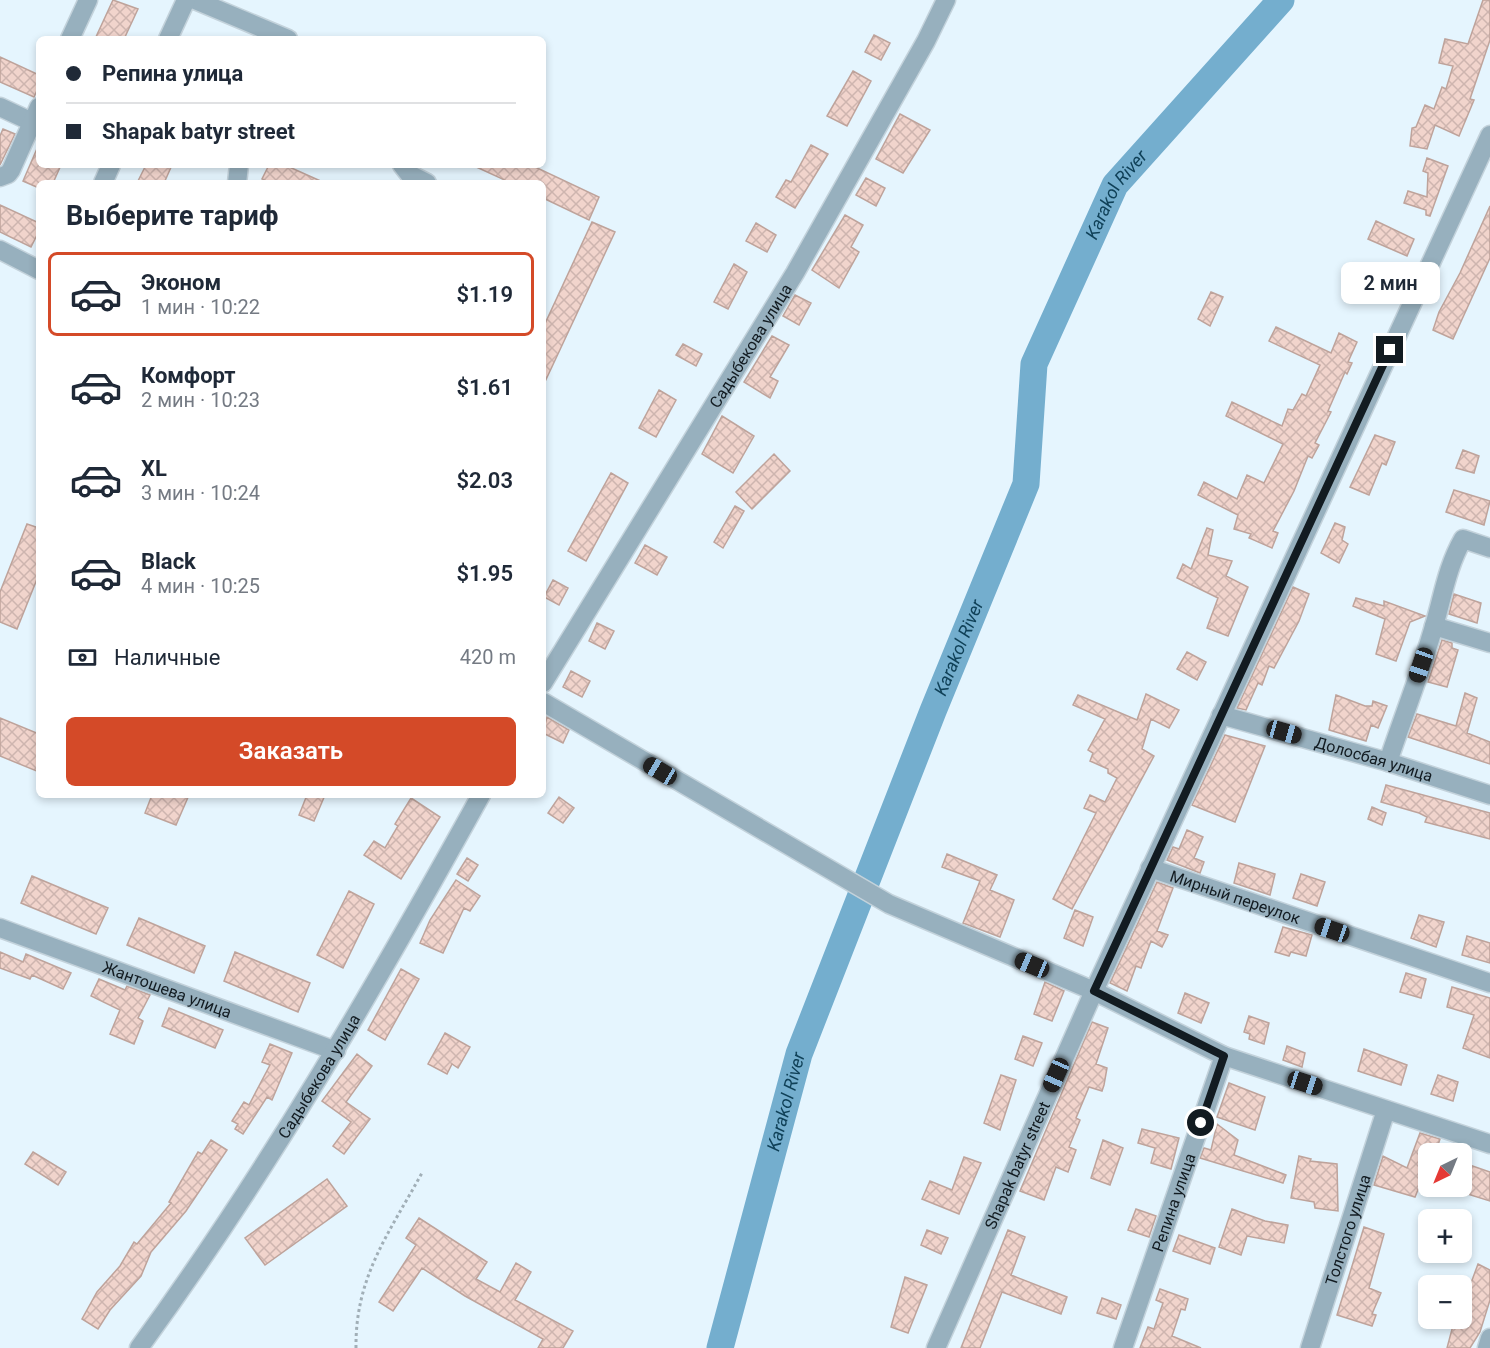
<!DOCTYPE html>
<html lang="ru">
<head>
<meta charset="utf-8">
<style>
	:root { --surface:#fff; --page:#f2f2f3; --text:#1f2937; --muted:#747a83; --line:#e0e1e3; --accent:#d44a28 }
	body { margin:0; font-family:Roboto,sans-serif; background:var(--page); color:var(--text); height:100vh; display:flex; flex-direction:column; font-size:22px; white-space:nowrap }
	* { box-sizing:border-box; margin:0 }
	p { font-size:20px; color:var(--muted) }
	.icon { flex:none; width:33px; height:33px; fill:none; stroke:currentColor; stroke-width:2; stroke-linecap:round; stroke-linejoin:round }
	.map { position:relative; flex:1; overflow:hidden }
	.sheet { position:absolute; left:36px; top:180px; width:510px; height:618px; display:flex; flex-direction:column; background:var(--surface); border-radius:9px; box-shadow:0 3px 9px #0003 }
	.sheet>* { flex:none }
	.guide { position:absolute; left:36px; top:36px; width:510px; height:132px; border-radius:9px; box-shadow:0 3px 9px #0003; display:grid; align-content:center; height:132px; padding:0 30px; background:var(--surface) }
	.needle { width:39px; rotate:223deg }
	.controls { position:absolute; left:1418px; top:1143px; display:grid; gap:12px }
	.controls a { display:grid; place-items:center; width:54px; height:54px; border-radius:9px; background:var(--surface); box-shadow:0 3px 9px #0003; font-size:30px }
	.end { position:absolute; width:27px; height:27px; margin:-14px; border:8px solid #121b21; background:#fff; box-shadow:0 0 0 3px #fff }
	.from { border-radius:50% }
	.bubble { position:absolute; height:42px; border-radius:9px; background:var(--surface); box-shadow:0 3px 9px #0003; font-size:20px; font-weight:600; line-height:42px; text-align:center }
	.car { position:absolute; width:18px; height:36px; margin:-18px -9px; border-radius:8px; box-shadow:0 0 4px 2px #0007; background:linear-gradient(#222 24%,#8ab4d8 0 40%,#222 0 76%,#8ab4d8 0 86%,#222 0) }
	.guide b { display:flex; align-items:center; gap:21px; height:57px; font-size:22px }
	.guide b+b { border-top:2px solid var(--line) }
	.guide i { width:15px; height:15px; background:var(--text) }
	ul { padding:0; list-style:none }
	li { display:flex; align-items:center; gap:18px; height:84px; margin:0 12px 9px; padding:0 18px; border:3px solid transparent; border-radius:9px }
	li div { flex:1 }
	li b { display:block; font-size:22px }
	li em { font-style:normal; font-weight:600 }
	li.current { border-color:var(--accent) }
	li>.icon { width:54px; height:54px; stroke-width:1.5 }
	h2 { padding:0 30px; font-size:27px; line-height:72px }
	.pay { display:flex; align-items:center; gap:15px; height:66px; padding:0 30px; font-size:22px }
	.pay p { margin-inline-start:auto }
	.button { display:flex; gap:12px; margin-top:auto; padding:12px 30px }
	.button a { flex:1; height:69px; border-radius:9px; background:var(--accent); color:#fff; font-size:24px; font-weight:600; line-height:69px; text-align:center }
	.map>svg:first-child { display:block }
</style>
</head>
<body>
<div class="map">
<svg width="1490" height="1348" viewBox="0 0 1490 1348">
	<defs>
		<pattern id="building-cross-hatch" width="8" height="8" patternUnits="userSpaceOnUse" patternTransform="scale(1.5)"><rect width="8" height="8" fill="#f1d4cc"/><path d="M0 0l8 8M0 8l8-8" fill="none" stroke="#ceb5af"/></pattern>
	</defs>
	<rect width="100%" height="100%" fill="#e5f5fe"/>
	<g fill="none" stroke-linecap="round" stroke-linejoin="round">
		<!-- river -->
		<path stroke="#74aece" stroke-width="27" id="s1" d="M720,1348L799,1054L933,711L1026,484L1034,364L1115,185L1281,0"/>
	</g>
	<!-- building -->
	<path fill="url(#building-cross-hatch)" stroke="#bea39b" stroke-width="1.5" d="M113,0L138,9L124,39H95Z
		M1483,0H1490V40L1470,99L1474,100L1459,136L1435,125L1427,149L1410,146L1412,128L1416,127L1425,105L1434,109L1442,87L1446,89L1453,66L1439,63L1445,39L1468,44Z
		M874,35L890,43L881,60L865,52Z
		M0,57L39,75V86L34,97L0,82Z
		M853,71L871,81L847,126L827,116Z
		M900,114L930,130L903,173L876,159Z
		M3,129L15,134L0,165V136Z
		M39,144V165H61L53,183H39V188L23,181Z
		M811,145L828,154L795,208L776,197L786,180L791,182Z
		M1427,158L1448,166L1430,216L1426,215V210L1404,203L1408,191L1427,197L1428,173L1423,171Z
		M146,165H172L164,183H137Z
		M269,165H285L325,183H271L262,179Z
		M472,165H531L599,197L589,220L543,198V183H511Z
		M866,178L885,188L876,206L856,195Z
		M0,205L39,223V231L31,247L0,232Z
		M1490,206V258L1453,339L1433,330L1439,312L1460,273Z
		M845,215L863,225L851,247L859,252L839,288L812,270Z
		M1376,221L1414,239L1407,256L1368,239Z
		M592,222L615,232L543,386V328Z
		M756,223L776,235L767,252L746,241Z
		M734,264L747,272L728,309L714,302Z
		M1211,292L1223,297L1210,326L1198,319Z
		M795,295L811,303L799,325L783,316Z
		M1276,327L1331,353L1339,333L1357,342L1348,362L1352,363L1347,374L1345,372L1328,411L1331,412L1315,443L1319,445L1312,458L1308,456L1294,491L1273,531L1278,533L1272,548L1249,538L1251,534L1234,529L1238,515L1198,495L1204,482L1237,499L1247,475L1264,483L1283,444L1226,416L1232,402L1282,426L1288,409L1293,410L1302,394L1306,396L1320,365L1269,341Z
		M772,336L789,345L770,377L778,381L770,398L744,382Z
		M683,344L702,354L696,366L676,355Z
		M659,390L676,400L656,437L639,428Z
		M722,416L754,436L733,473L702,454Z
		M1375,435L1395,442L1386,465L1382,463L1369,495L1350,487Z
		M1463,450L1479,456L1474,473L1456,468Z
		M774,454L790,471L752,509L736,492Z
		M611,473L628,483L586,561L568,551Z
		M1454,490L1490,501L1484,525L1446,512Z
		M735,506L744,511L723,548L714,542Z
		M1335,523L1345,527L1342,540L1348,544L1339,563L1321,553Z
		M27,524L39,528V574L17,629L0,622V592Z
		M1207,528L1213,530L1208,555L1232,561L1226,576L1248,587L1228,636L1207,628L1218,598L1177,578L1183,564L1191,569Z
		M645,545L667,557L657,575L635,563Z
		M553,580L568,588L559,605L544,597Z
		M1293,587L1309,594L1299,621L1274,668L1269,666L1262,685L1258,683L1246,710L1237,708Z
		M1454,594L1481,603L1477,623L1449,614Z
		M1356,598L1384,606V601L1425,616L1410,622L1396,661L1376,654L1385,619L1353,606Z
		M597,623L614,631L605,649L589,641Z
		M1442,640L1452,643V648L1458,650L1447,687L1428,682Z
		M1187,652L1206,662L1197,680L1177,669Z
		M571,671L590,681L582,697L563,687Z
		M1465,693L1477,698L1467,733L1490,742V764L1408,737L1417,714L1456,726Z
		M1146,694L1179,710L1169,728L1151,719L1142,749L1154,756L1072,909L1053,899L1096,813L1084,808L1090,795L1105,802L1117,778L1108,773V769L1090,761L1093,753L1088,750L1105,719L1073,705L1078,695L1137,720Z
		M1336,695L1365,706H1372L1373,701L1387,706L1378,728L1371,725L1366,741L1329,730Z
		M547,717L569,730L563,743L543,733Z
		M0,718L39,734V772L0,756Z
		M1225,735L1265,746L1235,822L1192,805Z
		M1386,785L1490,813V839L1425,822L1427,817L1419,813L1381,802Z
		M152,795H189L176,825L145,813Z
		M307,795H325L314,821L299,815Z
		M559,797L574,808L563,823L548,813Z
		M411,798L440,817L401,879L364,855L374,841L385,848L398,826L395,824Z
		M1372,807L1386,813L1382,825L1368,819Z
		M1187,830L1203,837L1194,858L1204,862L1200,873L1167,860L1173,847L1179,849Z
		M947,854L997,875L990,890L1014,900L1000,937L963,923L980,881L942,867Z
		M467,858L478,865L468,881L457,874Z
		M1239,863L1275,874L1270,895L1234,883Z
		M1301,874L1325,882L1317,906L1293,898Z
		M32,876L108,908L96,934L21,903Z
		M456,880L480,896L470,911L464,908L443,953L420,943L430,920Z
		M1157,882L1173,888L1157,931L1168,935L1162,947L1151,941L1141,968L1136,966L1127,991L1110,983Z
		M349,891L374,904L343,968L317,955Z
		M1075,910L1093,917L1083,946L1064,938Z
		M1419,915L1444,922L1436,947L1411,938Z
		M139,918L205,946L194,973L127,945Z
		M1283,927L1312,935L1306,956L1291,952L1289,956L1275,952Z
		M1467,936L1490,943V963L1462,955Z
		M0,952L23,962L26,954L71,973L63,989L32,975L30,979L0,968Z
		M235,952L310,983L298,1012L224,981Z
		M401,969L419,979L385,1040L368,1030Z
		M1406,973L1426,979L1421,998L1400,992Z
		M99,979L125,990L127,986L150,995L138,1018L143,1021L134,1044L110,1034L120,1010L91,996Z
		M1045,982L1064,991L1052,1021L1034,1014Z
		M1452,987L1490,998V1058L1463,1048L1474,1015L1447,1007Z
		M1185,993L1209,1003L1201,1023L1178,1013Z
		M169,1008L223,1030L215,1048L162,1026Z
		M1249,1016L1269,1023L1264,1044L1249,1039L1250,1034L1244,1032Z
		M1092,1022L1108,1028L1096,1064L1107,1068L1104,1085L1102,1091L1089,1087L1076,1118L1080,1120L1069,1147L1076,1150L1068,1172L1056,1167L1044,1200L1020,1191Z
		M445,1033L470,1047L458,1068L452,1064L447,1074L428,1064Z
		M1023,1036L1042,1043L1033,1066L1015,1059Z
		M270,1044L292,1053L272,1100L267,1097L243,1134L235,1129L238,1124L232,1121L244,1102L249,1105L270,1065L262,1062Z
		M1287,1046L1305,1053L1302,1067L1283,1060Z
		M1364,1049L1407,1065L1401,1085L1358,1071Z
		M357,1054L372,1066L346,1102L370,1119L344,1154L333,1146L351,1122L322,1101Z
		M1001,1075L1016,1080L1000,1130L984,1123Z
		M1438,1075L1458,1082L1453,1101L1431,1094Z
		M1229,1083L1265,1097L1255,1130L1217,1117Z
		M1217,1124L1238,1140L1234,1155L1286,1175L1283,1183L1200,1158L1204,1148L1211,1150Z
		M1142,1129L1179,1138L1171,1169L1151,1163L1155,1148L1138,1143Z
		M1420,1133L1440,1139L1435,1154H1428V1165L1415,1197L1374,1185L1383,1156L1407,1168Z
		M211,1140L227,1150L186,1211L151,1252L141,1276L110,1310L98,1329L82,1319L97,1292L120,1266L134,1242L137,1244L171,1203L169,1202L198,1152L202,1154Z
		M1103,1140L1123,1148L1110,1185L1091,1178Z
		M33,1152L66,1172L58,1185L25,1164Z
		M1299,1156L1311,1159L1310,1161L1337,1164L1338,1211L1315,1208L1314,1202L1291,1198Z
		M964,1157L981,1163L959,1214L922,1199L930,1181L952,1190Z
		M1461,1162L1490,1172V1201L1461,1192Z
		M327,1179L347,1206L265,1265L245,1238Z
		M1136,1209L1156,1216L1149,1237L1128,1230Z
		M1232,1209L1265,1221L1288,1225L1284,1243L1247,1236L1241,1255L1219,1247Z
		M419,1218L487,1262L476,1279L500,1292L516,1263L531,1272L515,1300L573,1331L563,1348H538L543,1339L465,1296L422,1268L393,1311L379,1302L416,1245L406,1238Z
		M1364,1227L1384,1234L1369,1288L1381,1293L1372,1314L1376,1315L1372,1326L1337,1315Z
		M927,1230L948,1238L941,1254L921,1245Z
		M1008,1230L1025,1237L1011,1275L1067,1297L1061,1314L1002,1292L980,1348H961Z
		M1179,1235L1215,1248L1210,1264L1173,1251Z
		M1478,1264L1490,1270V1300L1480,1332L1470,1348H1447L1455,1318H1461V1301L1464,1302Z
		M905,1277L927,1285L908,1333L891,1327Z
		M1160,1289L1188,1299L1185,1310L1181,1309L1172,1336L1201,1348H1140L1148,1327L1154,1329L1163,1303L1156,1300Z
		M1102,1298L1121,1305L1116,1319L1097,1313Z"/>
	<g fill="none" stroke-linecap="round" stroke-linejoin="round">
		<defs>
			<g id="minor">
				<path d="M195,0L288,39"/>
				<path d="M70,39L88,0"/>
				<path d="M168,39L186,0"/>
				<path d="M0,107L32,122"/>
				<path d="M402,165L409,174L427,183"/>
				<path d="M0,177L8,174L11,170L39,107"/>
				<path d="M103,183L111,165"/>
				<path d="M237,183L239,165"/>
				<path d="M0,250L39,270"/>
				<path d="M1434,626L1490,643"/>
				<path id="s2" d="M543,683L795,273L926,41L946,0"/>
				<path d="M543,702L889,904L1094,991L1224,1056L1490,1144"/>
				<path id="s3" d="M1221,715L1388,762L1490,795"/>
				<path d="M1388,762C1403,717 1421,672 1434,626C1443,596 1447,567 1463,539L1490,548"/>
				<path id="s4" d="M1150,868L1490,983"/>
				<path id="s5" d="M0,928L336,1051"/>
				<path id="s6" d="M139,1348C267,1173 376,985 481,795"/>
				<path id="s7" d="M936,1348L1094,991L1490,135"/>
				<path id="s8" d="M1123,1348L1224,1056"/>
				<path id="s9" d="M1310,1348L1386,1110"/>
				<path d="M1487,1348L1490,1338"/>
			</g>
		</defs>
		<!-- minor casing -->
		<use href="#minor" stroke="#c3d2db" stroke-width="21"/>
		<!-- path -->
		<path stroke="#a1afb7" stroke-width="3" stroke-dasharray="3 3" stroke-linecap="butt" d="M356,1348C355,1276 390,1232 423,1171"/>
		<!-- minor -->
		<use href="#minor" stroke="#97b0be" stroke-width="18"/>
	</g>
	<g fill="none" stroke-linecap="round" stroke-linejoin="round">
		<!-- route -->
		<path stroke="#121b21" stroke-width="8" d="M1201,1123L1224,1056L1094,991L1390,350"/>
	</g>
	<g text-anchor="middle" stroke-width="4.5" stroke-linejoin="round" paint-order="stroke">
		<!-- street labels -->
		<g font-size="16" fill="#121b21" stroke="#fff">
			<text dy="6" stroke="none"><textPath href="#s2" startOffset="396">Садыбекова улица</textPath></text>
			<text dy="6" stroke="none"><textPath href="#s3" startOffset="159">Долосбая улица</textPath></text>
			<text dy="6" stroke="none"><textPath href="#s4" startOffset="90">Мирный переулок</textPath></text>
			<text dy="6" stroke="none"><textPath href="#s5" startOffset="178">Жантошева улица</textPath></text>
			<text dy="6" stroke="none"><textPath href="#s6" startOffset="326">Садыбекова улица</textPath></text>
			<text dy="6" stroke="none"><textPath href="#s7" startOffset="200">Shapak batyr street</textPath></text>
			<text dy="6" stroke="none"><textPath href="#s8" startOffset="154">Репина улица</textPath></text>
			<text dy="6" stroke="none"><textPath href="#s9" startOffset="124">Толстого улица</textPath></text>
		</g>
		<!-- water labels -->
		<g font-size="18" font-style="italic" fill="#104158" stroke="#fff">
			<text dy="6" stroke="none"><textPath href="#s1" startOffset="1227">Karakol River</textPath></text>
			<text dy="6" stroke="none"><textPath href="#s1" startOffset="741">Karakol River</textPath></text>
			<text dy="6" stroke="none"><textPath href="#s1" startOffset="255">Karakol River</textPath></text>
		</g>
	</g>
</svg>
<div class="controls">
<a><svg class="needle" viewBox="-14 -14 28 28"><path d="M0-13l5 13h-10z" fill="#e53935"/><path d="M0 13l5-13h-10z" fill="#747a83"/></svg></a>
<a>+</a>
<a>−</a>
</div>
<i class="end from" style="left:1201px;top:1123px"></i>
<i class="end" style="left:1390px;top:350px"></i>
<div class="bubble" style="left:1341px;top:262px;width:99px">2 мин</div>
<i class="car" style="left:1421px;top:665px;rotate:199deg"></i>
<i class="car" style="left:1284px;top:732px;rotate:106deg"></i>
<i class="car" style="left:660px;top:771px;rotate:301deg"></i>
<i class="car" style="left:1332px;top:930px;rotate:289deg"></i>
<i class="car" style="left:1032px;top:965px;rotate:293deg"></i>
<i class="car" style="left:1056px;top:1075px;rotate:204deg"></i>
<i class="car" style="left:1305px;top:1083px;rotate:108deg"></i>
<div class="guide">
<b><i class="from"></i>Репина улица</b>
<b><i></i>Shapak batyr street</b>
</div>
<section class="sheet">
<h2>Выберите тариф</h2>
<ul>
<li class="current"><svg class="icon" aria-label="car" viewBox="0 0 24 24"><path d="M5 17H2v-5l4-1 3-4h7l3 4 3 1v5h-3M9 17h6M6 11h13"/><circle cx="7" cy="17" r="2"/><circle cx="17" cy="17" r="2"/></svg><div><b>Эконом</b><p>1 мин · 10:22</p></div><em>$1.19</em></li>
<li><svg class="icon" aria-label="car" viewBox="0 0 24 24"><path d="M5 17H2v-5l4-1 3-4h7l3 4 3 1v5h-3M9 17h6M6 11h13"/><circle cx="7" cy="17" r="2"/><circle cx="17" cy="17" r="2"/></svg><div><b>Комфорт</b><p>2 мин · 10:23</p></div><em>$1.61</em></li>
<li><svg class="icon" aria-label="car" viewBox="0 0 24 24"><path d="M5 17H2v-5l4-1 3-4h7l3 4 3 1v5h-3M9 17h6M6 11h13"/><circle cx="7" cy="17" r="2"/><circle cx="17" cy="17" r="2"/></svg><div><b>XL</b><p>3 мин · 10:24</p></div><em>$2.03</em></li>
<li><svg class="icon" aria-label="car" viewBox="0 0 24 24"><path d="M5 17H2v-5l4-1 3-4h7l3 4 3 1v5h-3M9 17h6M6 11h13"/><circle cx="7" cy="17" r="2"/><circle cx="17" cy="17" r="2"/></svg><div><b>Black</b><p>4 мин · 10:25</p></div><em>$1.95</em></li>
</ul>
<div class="pay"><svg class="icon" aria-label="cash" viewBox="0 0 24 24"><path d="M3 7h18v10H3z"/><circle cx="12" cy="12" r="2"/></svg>Наличные<p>420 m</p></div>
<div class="button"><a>Заказать</a></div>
</section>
</div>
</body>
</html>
